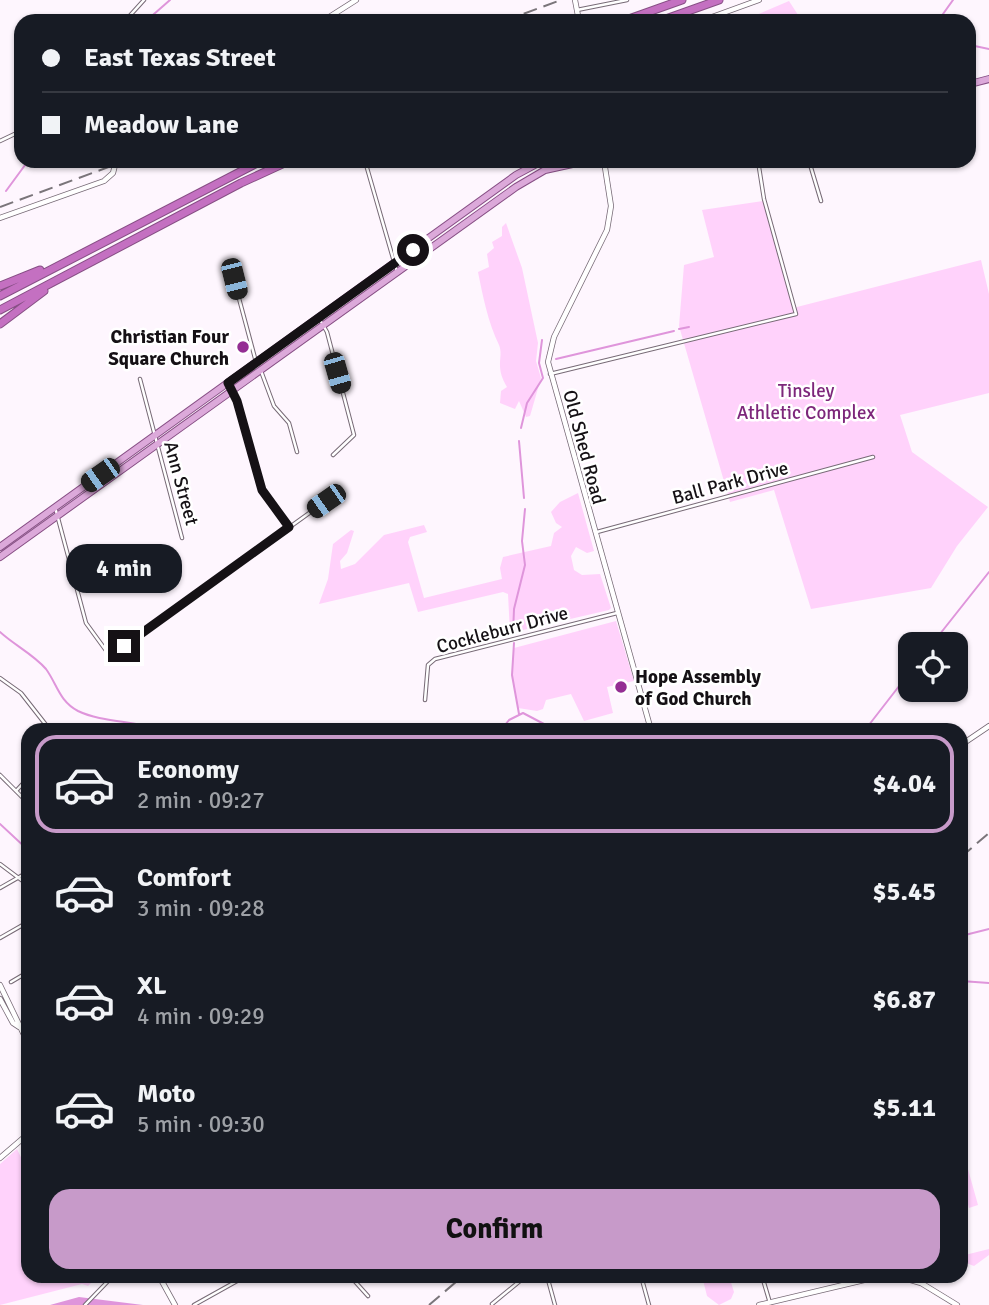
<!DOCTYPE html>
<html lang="en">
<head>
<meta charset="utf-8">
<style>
	:root { --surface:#171b24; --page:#242831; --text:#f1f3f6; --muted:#9ea1a6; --line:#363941; --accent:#c79ac9 }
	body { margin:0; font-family:Signika,sans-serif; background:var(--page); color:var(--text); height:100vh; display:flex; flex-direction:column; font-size:26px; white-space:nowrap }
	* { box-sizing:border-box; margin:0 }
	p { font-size:23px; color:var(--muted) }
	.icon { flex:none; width:38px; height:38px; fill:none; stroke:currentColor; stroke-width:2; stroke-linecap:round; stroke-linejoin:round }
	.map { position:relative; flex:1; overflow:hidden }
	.side { position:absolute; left:21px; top:723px; width:947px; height:560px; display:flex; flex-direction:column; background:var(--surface); border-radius:21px; box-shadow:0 2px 5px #0004 }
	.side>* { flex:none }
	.top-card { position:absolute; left:14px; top:14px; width:962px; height:154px; border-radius:21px; box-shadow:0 2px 5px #0004; display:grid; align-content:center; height:154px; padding:0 28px; background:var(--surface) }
	.controls { position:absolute; left:898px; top:632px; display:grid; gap:14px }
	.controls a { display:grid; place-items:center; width:70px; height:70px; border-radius:14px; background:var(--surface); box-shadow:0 2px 5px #0004; font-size:35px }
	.end { position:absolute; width:32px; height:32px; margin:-16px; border:9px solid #151115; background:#fff; box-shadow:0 0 0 4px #fff }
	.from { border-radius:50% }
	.bubble { position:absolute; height:49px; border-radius:21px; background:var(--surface); box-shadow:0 2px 5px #0004; font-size:23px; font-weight:800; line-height:49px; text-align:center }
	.car { position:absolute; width:21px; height:42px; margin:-21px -10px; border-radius:9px; box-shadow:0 0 5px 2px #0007; background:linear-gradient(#222 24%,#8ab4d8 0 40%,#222 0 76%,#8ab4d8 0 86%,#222 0) }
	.top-card b { display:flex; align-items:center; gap:24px; height:66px; font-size:26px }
	.top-card b+b { border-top:2px solid var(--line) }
	.top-card i { width:18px; height:18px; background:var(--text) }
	ul { padding:12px 0 0; list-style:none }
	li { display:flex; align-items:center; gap:21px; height:98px; margin:0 14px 10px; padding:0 14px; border:4px solid transparent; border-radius:21px }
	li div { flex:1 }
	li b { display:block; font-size:26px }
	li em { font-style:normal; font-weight:800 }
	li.active { border-color:var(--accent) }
	li>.icon { width:63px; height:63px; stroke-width:1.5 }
	.action { display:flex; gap:14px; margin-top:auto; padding:14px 28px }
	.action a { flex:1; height:80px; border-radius:21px; background:var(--accent); color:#111; font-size:28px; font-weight:800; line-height:80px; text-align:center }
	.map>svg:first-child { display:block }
</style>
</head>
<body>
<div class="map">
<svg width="989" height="1305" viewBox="0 0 989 1305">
	<rect width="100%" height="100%" fill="#fef6fe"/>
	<!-- green -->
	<path fill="#ffd2fb" d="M789,1L802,21H742Z
		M763,201L793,308L981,260L989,294V393L900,415L912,452L988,507L957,546L931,588L811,609L774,490L730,502L679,326L684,265L714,257L702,210Z
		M506,223L522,268L538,343L536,361L541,378L530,416L526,417L519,401L515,409L500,403L501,391L507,387C494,366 504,357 499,345C488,322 483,297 478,272L489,267L487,254L494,248L492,242L502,236V227Z
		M578,493L594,551L587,553L576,547L571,556L574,570L582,575L600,574L611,608L609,610L510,633L508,594L503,592L418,612L409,583L319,604L328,579L333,544L351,530L354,531L347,553L340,561L341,569L355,564L384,535L424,525L427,532L410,537L408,542L424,598L502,579L500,568L503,557L551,546L554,533L562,527L556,523L551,512L560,502Z
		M616,621L634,681L607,687L613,713L584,721L571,694L546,700L543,709L537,711L518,708L512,676L514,648Z
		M961,1144L978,1205L969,1208L961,1178Z
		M17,1149L28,1172V1276H98L88,1286L82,1284L0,1305V1164Z
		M989,1249V1255L974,1266L961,1261V1256Z
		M702,1276H729L734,1292L731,1299L719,1305L707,1296Z"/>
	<!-- water -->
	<path fill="#df95db" d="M79,1297L143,1305H50Z"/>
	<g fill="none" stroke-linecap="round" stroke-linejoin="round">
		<!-- stream -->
		<path stroke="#df95db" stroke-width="2" d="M146,21L170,0
			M938,21L953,0
			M970,45L989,49
			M6,191L28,161
			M679,329L689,327
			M556,359L674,331
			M521,428L527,403L543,378L539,363L542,340
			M519,441L524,498
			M0,632C14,645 33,654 46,669C57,684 59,701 78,711C103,723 135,720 161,730
			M513,634L514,609L525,565L522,541L525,509
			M514,643L512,675L519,714
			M932,644L989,572
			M501,730L509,720L523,713L544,724L548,730
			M865,730L910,672
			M0,824L28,850
			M961,936L989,929
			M961,981L989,983"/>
		<defs>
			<path id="street" d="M577,10L627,0
				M125,21L144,0
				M0,141L21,131
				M365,161L397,272
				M809,161L821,201
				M223,269H228L233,276L256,362
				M319,318L327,332L354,435L333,455
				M261,371L274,406L289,423L297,452
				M550,374L796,314L764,199L758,161
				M140,379L182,538
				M228,383L237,401L262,490L288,526
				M55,507L86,623L110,656L326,501
				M597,532L873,457
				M0,678L21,693L50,730
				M425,700L428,665L435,659L617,613
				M0,775L28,803
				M16,791L28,778
				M21,796L28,788
				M0,864L28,885
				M0,888L28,872
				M0,938L28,922
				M11,982L28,972
				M350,1276L368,1296
				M547,1276L555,1305
				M641,1276L649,1305
				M762,1276L770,1303
				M492,1304L526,1276
				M85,1305L113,1276
				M194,1305L246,1276"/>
			<path id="secondary" d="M575,0L579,21
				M323,21L356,0
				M701,21L759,0
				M604,161L611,206L607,230L554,337L548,362L651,730
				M0,218L104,181L113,173L116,161
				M961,745L989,726
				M0,985L28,1043
				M0,999L13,1023L19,1027
				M0,1158L28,1134
				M159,1276L175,1305
				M897,1276L921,1283L957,1305
				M759,1305L881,1276"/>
			<path id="primary" d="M970,84L989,79
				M0,547L516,175L542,161
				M0,557L516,187L545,170L586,161"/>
			<path id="highway" d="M623,21L682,0
				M660,21L719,0
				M0,286L40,270
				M0,296L261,161
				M0,310L241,183L289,161
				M0,324L44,291"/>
		</defs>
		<!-- street casing -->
		<use href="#street" stroke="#776a76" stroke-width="4.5"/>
		<!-- secondary casing -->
		<use href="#secondary" stroke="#776a76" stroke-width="6"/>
		<!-- primary casing -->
		<use href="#primary" stroke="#874f85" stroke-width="8"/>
		<!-- highway casing -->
		<use href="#highway" stroke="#874f85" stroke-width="9"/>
		<!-- street -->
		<use href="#street" stroke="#fff" stroke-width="2.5"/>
		<!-- secondary -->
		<use href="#secondary" stroke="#fff" stroke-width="4.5"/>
		<!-- primary -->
		<use href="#primary" stroke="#dca9da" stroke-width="6"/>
		<!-- highway -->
		<use href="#highway" stroke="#c470c1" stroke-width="7"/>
		<!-- rail -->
		<path stroke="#7a757a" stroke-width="2" stroke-dasharray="14 7" stroke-linecap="butt" d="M504,21L561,0
			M0,207L125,161
			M961,857L989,833
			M429,1305L463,1276"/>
	</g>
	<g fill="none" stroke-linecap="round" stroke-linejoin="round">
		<!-- route -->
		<path stroke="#151115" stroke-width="9" d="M124,646L289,527L262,490L237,401L228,383L413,250"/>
	</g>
	<!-- markers -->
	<g fill="#942e93" stroke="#fff" stroke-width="2.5">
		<circle cx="243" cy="347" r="7"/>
		<circle cx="621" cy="687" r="7"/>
	</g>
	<g text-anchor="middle" stroke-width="5" stroke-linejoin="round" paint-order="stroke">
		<!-- poi labels -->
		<g font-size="19" font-weight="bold" fill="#151115" stroke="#fff" text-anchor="end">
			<text x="229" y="343">Christian Four<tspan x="229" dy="22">Square Church</tspan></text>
			<text x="635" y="683" text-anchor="start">Hope Assembly<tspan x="635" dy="22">of God Church</tspan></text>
		</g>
		<!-- park labels -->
		<g font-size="19" fill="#7d277b" stroke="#fff">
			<text x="806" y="397">Tinsley<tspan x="806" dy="22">Athletic Complex</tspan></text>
		</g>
		<!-- street labels -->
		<g font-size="19" fill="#151115" stroke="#fff">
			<text transform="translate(585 447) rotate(75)" y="7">Old Shed Road</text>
			<text transform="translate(730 482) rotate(-15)" y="7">Ball Park Drive</text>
			<text transform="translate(182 483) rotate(75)" y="7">Ann Street</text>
			<text transform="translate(502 629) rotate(-15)" y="7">Cockleburr Drive</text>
		</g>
	</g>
</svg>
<div class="controls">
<a><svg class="icon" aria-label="locate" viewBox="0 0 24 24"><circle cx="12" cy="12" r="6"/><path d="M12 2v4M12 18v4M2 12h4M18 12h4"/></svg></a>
</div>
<i class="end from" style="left:413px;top:250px"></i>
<i class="end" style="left:124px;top:646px"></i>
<div class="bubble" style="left:66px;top:544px;width:116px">4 min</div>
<i class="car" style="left:234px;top:279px;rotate:166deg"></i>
<i class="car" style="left:337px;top:373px;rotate:164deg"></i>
<i class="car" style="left:100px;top:475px;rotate:235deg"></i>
<i class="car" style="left:326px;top:501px;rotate:235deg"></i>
<div class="top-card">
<b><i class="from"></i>East Texas Street</b>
<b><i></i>Meadow Lane</b>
</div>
<section class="side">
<ul>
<li class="active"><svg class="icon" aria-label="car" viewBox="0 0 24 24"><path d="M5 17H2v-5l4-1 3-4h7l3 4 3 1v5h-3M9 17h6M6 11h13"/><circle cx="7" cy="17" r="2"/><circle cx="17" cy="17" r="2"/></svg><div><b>Economy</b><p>2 min · 09:27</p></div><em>$4.04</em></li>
<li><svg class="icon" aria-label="car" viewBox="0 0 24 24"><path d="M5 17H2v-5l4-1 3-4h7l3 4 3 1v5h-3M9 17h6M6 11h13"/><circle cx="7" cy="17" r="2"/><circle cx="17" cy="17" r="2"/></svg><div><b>Comfort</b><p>3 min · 09:28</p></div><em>$5.45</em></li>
<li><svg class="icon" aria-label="car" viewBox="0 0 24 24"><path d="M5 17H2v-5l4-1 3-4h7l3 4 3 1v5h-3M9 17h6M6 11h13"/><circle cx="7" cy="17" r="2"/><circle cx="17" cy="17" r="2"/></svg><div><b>XL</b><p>4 min · 09:29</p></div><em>$6.87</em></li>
<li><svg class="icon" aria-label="car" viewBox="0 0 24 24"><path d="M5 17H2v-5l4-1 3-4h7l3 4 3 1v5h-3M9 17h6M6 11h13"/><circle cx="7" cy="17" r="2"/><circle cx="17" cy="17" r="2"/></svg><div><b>Moto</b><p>5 min · 09:30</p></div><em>$5.11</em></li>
</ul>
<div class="action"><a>Confirm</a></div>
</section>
</div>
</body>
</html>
